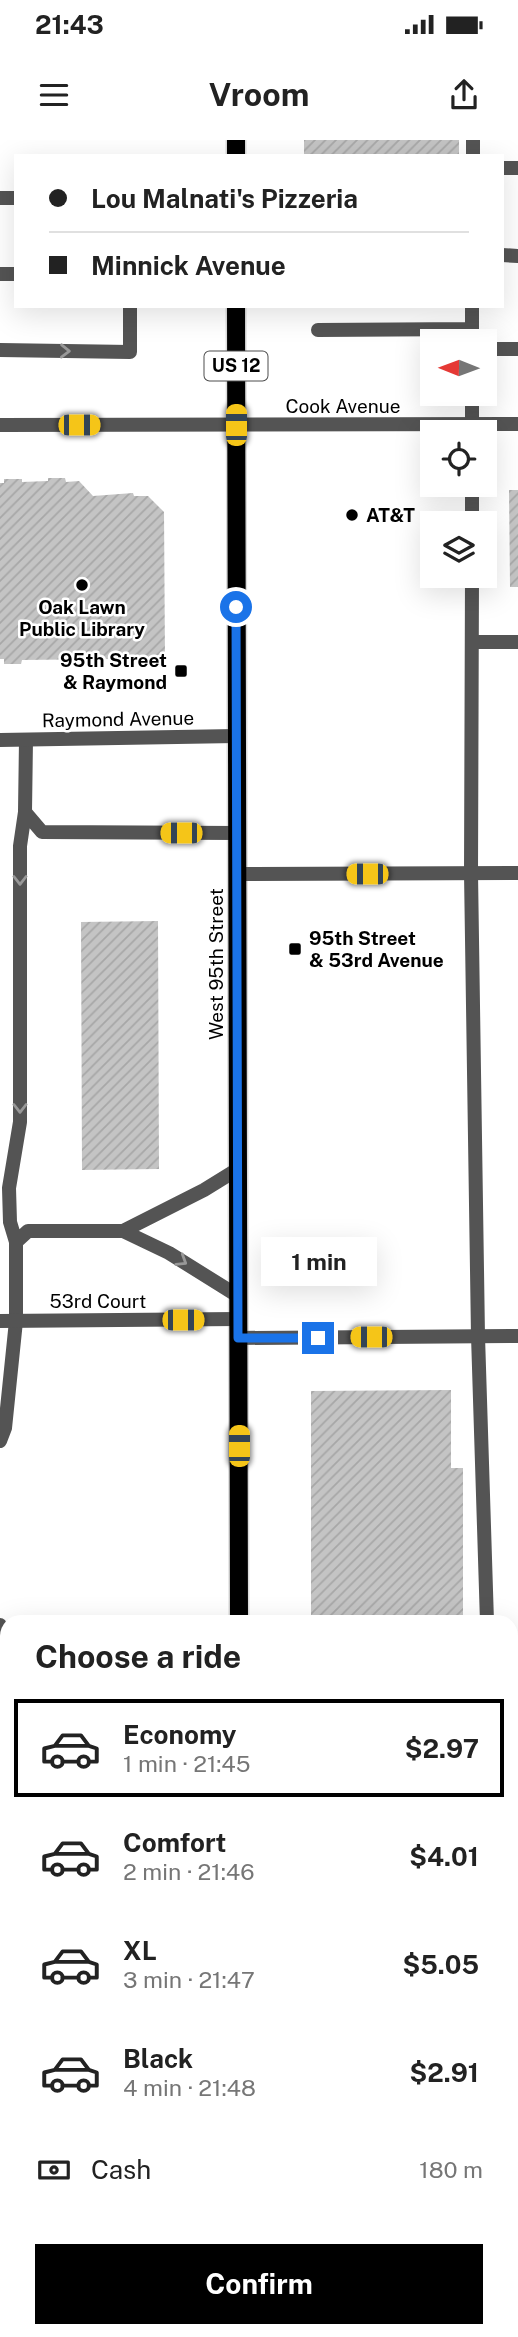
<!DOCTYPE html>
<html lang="en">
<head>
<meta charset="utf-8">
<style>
	:root { --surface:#fff; --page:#f6f6f6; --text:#222; --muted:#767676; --line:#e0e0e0; --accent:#000 }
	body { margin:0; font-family:"Public Sans",sans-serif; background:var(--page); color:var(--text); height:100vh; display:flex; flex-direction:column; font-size:26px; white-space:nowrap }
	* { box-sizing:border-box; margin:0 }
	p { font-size:23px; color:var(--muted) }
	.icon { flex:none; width:38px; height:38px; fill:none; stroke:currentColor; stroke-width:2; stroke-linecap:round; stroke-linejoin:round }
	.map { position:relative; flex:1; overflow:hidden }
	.side { position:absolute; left:0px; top:1475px; width:518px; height:723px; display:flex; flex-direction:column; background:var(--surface); border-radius:21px 21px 0 0; box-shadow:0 7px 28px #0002 }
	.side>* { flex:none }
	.guide { position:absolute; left:14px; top:14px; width:490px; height:154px; border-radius:0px; box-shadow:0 7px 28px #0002; display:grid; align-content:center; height:154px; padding:0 35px; background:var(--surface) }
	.needle { width:46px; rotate:271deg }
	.controls { position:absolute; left:420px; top:189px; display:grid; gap:14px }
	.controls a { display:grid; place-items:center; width:77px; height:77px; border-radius:0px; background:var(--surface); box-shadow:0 7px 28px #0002; font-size:35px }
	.end { position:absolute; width:32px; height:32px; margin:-16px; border:9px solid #1a73e8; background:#fff; box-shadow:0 0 0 4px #fff }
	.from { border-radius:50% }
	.bubble { position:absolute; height:49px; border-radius:0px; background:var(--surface); box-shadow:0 7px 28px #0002; font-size:23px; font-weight:700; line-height:49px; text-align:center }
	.car { position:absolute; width:21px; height:42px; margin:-21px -10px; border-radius:9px; box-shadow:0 0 5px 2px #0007; background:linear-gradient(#f5c518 24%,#345 0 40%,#f5c518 0 76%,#345 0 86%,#f5c518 0) }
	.guide b { display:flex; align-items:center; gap:24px; height:66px; font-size:26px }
	.guide b+b { border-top:2px solid var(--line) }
	.guide i { width:18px; height:18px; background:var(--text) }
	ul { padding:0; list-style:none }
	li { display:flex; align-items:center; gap:21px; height:98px; margin:0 14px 10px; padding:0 21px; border:4px solid transparent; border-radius:0px }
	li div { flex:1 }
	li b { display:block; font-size:26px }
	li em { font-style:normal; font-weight:700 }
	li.selected { border-color:var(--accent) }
	li>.icon { width:63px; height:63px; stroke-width:1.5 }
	h2 { padding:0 35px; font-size:32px; line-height:84px }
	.pay { display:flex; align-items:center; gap:18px; height:77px; padding:0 35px; font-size:26px }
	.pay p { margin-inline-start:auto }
	.cta { display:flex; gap:14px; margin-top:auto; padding:14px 35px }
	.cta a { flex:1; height:80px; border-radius:0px; background:var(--accent); color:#fff; font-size:28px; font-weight:700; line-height:80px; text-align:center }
	.status { display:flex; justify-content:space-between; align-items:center; height:49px; padding:0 35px; background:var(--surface); direction:ltr }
	.status svg { height:19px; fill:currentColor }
	header { display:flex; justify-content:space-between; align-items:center; height:91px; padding:0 35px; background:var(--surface); font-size:32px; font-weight:700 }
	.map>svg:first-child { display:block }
</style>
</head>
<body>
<div class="status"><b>21:43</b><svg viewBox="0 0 49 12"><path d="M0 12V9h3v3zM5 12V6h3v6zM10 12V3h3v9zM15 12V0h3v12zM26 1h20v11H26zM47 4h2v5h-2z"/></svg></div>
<header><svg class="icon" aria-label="menu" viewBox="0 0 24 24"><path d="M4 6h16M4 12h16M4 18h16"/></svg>Vroom<svg class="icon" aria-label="share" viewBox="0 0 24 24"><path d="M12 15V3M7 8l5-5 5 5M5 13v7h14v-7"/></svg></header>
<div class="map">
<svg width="518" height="2197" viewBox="0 0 518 2197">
	<defs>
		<pattern id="building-hatch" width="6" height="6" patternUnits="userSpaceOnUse" patternTransform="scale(1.75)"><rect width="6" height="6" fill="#c4c4c4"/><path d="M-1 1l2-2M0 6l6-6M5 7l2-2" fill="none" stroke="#a7a7a7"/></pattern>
	</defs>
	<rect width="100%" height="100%" fill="#fff"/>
	<!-- building -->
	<path fill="url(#building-hatch)" d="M304,0H459V16H304Z
		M48,338H65L66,342L79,341L93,356L133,353L134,356H148L164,372L165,520H136V523H115V519L22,520L21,524H4V519H0V343H4V339H22V342L48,341Z
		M509,350H518V447H510Z
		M158,781L159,1029L82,1030L81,782Z
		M451,1250V1328H463V1482H311V1251Z
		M0,1696H7V1767H0Z
		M0,1996H7V2078H0Z"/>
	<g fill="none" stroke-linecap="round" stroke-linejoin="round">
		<defs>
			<path id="primary" d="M236,0V16
				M236,166L239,1482
				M244,2191V2197"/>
		</defs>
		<!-- primary casing -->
		<use href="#primary" stroke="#dbdbdb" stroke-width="21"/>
		<!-- lane -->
		<path stroke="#545454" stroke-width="14" d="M473,0V16
			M502,28H518
			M0,58H16
			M502,115L518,116
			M0,134H16
			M472,166V201
			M318,190L472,189
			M485,209H518
			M0,210L130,212V166
			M472,292V254
			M472,345V383
			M472,436L471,733L478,1196L487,1482
			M472,502H518
			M26,600L25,672L42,692L236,693
			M123,1091L204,1050L238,1029
			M16,1102L10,1082L9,1048L20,982V706L25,672
			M0,1301L5,1288L16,1181V1102L28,1091H123L169,1113L238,1156
			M0,1485L1,1644"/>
		<!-- street -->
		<path stroke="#545454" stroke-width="14" d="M0,285L518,284
			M0,600L236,596
			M236,734L518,733
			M0,1181L238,1179
			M238,1198L518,1196
			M0,1644H7
			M511,1662H518
			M511,2020L518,2024"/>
		<!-- primary -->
		<use href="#primary" stroke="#000" stroke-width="18"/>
	</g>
	<!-- one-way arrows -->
	<defs><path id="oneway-chevron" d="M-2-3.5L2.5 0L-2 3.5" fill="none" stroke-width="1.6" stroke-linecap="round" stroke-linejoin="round" transform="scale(1.75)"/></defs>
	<g stroke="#989898">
		<use href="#oneway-chevron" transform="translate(65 211) rotate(1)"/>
		<use href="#oneway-chevron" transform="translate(20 740) rotate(90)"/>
		<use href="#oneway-chevron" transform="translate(20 968) rotate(90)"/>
		<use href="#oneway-chevron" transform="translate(182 1121) rotate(32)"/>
	</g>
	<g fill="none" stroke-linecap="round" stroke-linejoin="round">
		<!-- route -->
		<path stroke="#1a73e8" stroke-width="9" d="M236,467L238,1198H318"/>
	</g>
	<!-- markers -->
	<g fill="#000" stroke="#fff" stroke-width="2.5">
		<circle cx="352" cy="375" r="7"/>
		<circle cx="82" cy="445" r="7"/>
		<rect x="174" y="524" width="14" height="14" rx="3.5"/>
		<rect x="288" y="802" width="14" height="14" rx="3.5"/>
	</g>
	<g text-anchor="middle" stroke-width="5" stroke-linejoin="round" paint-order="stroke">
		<!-- shield labels -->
		<rect fill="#fff" stroke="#4c4c4c" stroke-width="2" x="204.5" y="211.5" width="63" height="29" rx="5"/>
		<g font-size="18" font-weight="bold" fill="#000">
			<text x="236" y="232">US 12</text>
		</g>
		<!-- street labels -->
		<g font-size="19" fill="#000" stroke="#fff">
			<text x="343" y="273">Cook Avenue</text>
			<text transform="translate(118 579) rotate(-1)" y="7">Raymond Avenue</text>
			<text transform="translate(216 824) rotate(-90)" y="7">West 95th Street</text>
			<text x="98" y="1168">53rd Court</text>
		</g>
		<!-- poi labels -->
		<g font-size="19" font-weight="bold" fill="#000" stroke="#fff" text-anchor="start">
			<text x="366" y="382">AT&amp;T</text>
			<text x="82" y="474" text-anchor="middle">Oak Lawn<tspan x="82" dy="22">Public Library</tspan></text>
			<text x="167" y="527" text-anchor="end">95th Street<tspan x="167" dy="22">&amp; Raymond</tspan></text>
			<text x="309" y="805">95th Street<tspan x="309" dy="22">&amp; 53rd Avenue</tspan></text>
		</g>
	</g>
</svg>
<div class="controls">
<a><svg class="needle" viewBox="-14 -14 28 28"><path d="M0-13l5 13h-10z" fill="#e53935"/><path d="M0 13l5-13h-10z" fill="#767676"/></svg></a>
<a><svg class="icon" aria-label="locate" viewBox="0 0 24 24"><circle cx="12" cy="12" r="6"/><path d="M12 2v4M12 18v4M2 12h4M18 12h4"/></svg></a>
<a><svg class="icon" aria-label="layers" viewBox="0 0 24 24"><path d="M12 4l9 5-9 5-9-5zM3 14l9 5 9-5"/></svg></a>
</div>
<i class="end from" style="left:236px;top:467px"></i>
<i class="end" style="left:318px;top:1198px"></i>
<div class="bubble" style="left:261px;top:1097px;width:116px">1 min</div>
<i class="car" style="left:79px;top:285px;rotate:90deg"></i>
<i class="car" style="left:236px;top:285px;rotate:0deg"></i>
<i class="car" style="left:181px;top:693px;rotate:270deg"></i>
<i class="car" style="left:367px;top:734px;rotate:270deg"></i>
<i class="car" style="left:183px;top:1180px;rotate:90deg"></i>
<i class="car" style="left:371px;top:1197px;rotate:270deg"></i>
<i class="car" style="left:239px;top:1306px;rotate:0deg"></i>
<div class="guide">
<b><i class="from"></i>Lou Malnati's Pizzeria</b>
<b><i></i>Minnick Avenue</b>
</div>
<section class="side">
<h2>Choose a ride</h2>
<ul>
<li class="selected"><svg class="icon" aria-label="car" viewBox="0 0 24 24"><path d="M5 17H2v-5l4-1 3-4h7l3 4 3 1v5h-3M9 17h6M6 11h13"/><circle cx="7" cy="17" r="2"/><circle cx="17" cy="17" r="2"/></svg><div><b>Economy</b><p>1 min · 21:45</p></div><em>$2.97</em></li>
<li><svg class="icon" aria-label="car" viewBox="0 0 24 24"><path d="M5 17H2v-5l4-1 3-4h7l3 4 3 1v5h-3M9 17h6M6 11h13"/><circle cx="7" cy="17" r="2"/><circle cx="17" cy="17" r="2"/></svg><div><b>Comfort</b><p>2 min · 21:46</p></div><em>$4.01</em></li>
<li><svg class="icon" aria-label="car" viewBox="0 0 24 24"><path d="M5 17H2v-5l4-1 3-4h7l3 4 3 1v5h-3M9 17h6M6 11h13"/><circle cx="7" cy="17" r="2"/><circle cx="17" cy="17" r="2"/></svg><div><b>XL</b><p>3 min · 21:47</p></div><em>$5.05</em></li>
<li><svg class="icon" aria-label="car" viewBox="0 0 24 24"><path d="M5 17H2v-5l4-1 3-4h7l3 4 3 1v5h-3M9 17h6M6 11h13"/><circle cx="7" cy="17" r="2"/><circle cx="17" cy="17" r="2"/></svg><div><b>Black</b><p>4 min · 21:48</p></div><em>$2.91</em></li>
</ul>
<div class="pay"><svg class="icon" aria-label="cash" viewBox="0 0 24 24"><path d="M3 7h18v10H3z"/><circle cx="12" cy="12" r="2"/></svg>Cash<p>180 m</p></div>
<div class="cta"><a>Confirm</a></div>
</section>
</div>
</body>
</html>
